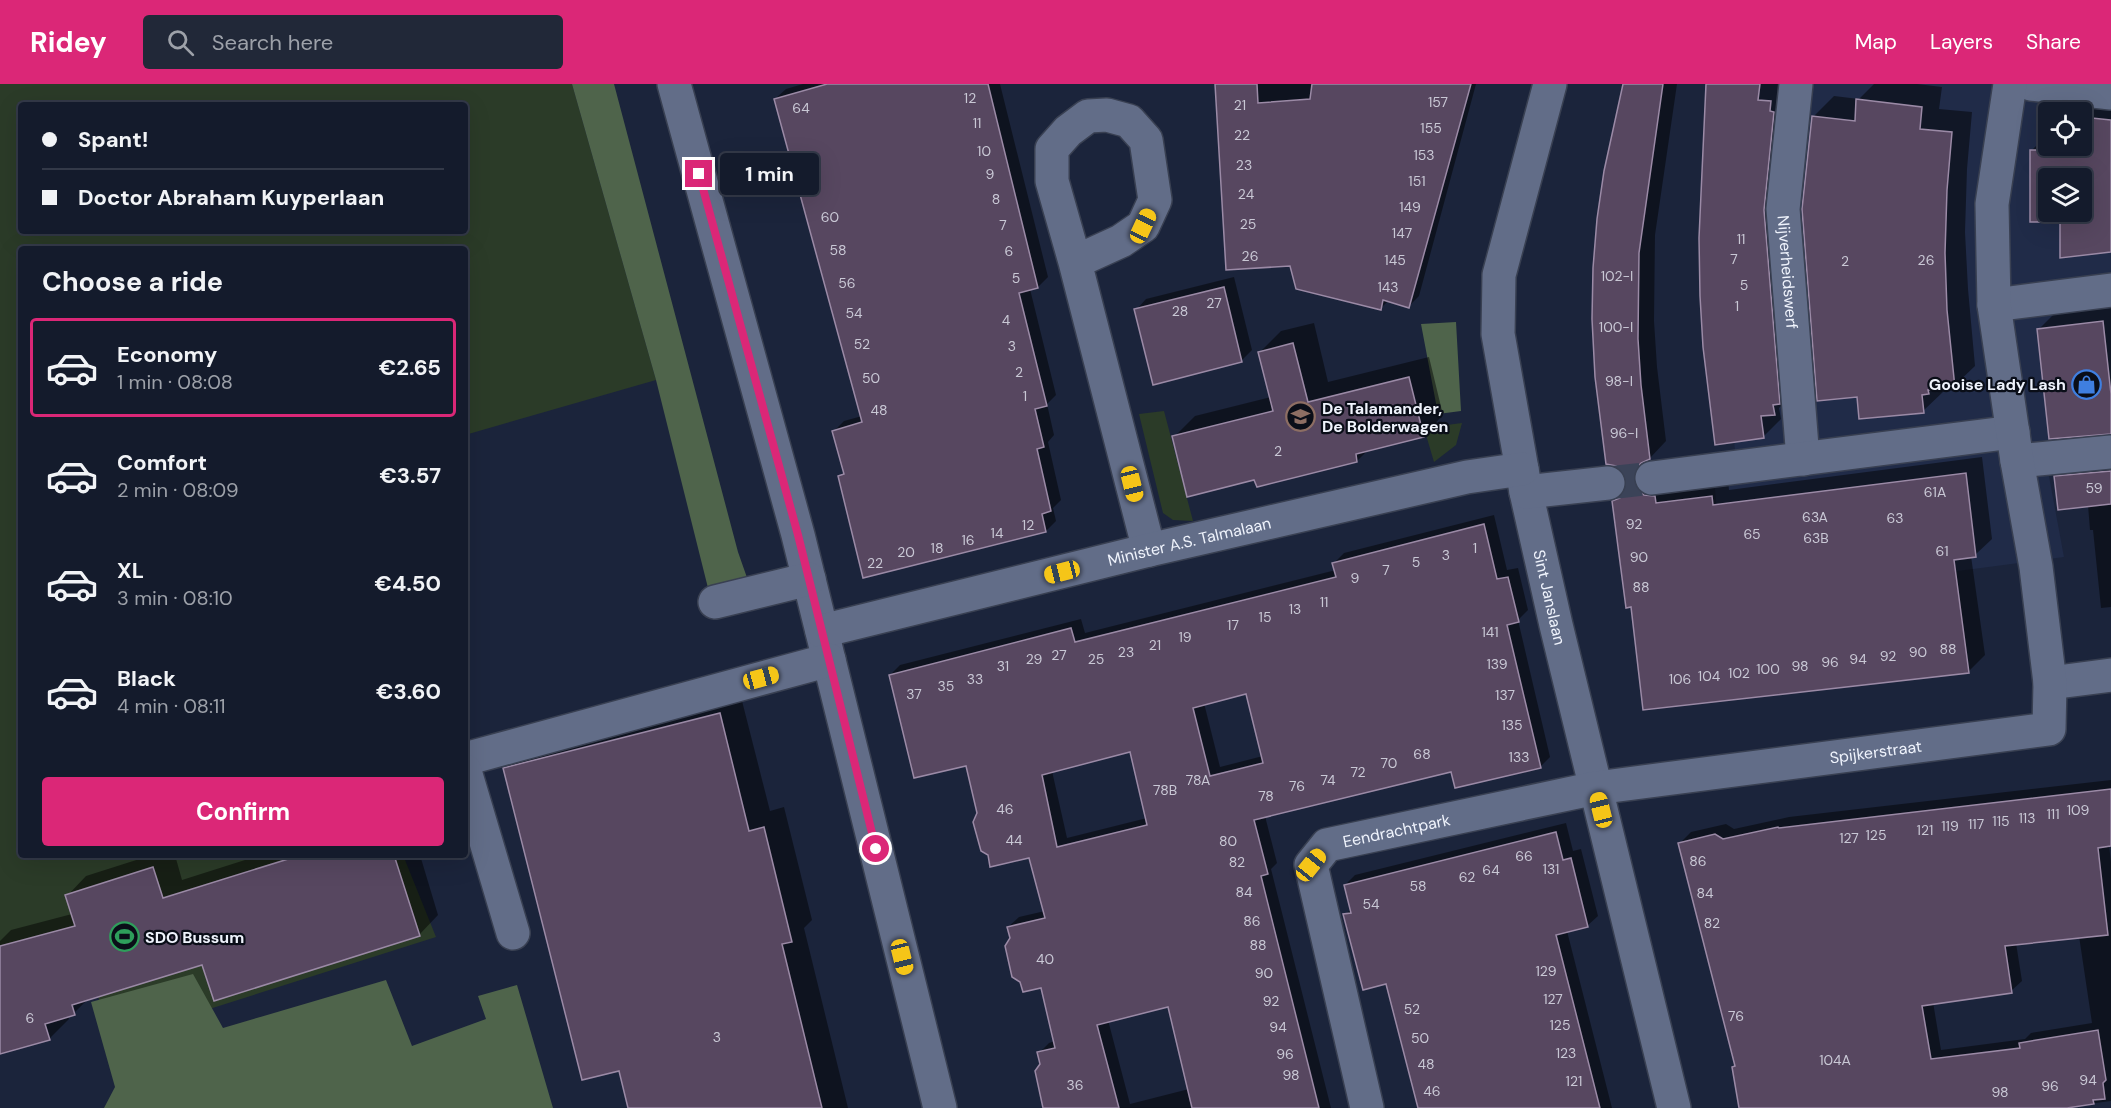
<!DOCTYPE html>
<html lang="en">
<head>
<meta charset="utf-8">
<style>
	:root { --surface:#141b2c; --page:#212838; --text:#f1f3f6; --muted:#9da1a9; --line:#333948; --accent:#db2777 }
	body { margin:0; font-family:"DM Sans",sans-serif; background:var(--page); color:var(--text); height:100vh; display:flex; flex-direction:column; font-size:22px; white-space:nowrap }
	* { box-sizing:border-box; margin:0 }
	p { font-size:20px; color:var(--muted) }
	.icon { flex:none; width:33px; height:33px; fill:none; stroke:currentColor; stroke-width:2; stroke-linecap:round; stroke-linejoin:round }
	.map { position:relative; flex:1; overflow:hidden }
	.sheet { position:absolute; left:18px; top:162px; width:450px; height:612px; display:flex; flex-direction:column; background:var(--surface); border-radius:6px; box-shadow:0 6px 24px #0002,0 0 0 2px var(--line) }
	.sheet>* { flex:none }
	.guide { position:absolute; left:18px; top:18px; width:450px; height:132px; border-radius:6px; box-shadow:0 6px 24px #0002,0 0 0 2px var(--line); display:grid; align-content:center; height:132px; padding:0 24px; background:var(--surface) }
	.tools { position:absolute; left:2038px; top:18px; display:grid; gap:12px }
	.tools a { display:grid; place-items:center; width:54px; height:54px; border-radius:6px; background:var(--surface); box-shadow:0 6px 24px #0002,0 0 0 2px var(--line); font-size:30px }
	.end { position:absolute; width:27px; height:27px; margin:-14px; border:8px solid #db2777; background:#fff; box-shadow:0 0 0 3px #fff }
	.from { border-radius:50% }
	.bubble { position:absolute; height:42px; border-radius:6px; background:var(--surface); box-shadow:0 6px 24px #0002,0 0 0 2px var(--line); font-size:20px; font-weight:700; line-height:42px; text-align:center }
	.car { position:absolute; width:18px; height:36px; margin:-18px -9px; border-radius:8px; box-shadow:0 0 4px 2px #0007; background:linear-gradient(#f5c518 24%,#345 0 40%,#f5c518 0 76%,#345 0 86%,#f5c518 0) }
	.guide b { display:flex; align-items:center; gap:21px; height:57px; font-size:22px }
	.guide b+b { border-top:2px solid var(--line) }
	.guide i { width:15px; height:15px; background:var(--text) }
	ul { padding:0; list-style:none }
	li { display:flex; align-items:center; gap:18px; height:99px; margin:0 12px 9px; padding:0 12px; border:3px solid transparent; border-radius:6px }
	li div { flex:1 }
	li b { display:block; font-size:22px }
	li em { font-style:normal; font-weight:700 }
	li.active { border-color:var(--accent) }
	li>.icon { width:54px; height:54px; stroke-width:1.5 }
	h2 { padding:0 24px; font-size:27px; line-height:72px }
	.primary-button { display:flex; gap:12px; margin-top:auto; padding:12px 24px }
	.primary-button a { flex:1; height:69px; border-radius:6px; background:var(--accent); color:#fff; font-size:24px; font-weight:700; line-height:69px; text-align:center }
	header { display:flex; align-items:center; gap:36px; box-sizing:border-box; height:84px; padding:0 30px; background:var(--accent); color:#fff }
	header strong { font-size:28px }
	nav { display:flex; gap:33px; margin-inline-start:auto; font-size:21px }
	.search { width:420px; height:54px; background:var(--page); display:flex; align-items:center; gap:15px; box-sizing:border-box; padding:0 21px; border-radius:6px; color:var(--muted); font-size:22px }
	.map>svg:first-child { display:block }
</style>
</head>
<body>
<header>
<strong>Ridey</strong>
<div class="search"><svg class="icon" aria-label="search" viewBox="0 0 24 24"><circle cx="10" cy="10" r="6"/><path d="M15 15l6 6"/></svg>Search here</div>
<nav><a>Map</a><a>Layers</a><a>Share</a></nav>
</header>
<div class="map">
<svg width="2111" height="1024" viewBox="0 0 2111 1024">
	<rect width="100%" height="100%" fill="#1b243b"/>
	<!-- built -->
	<path fill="#202b48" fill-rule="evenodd" d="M1729,0H2111V379L2048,387L2064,473L1724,518L1712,368L1735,366L1718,220ZM2049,28H2082V62H2049ZM2049,94H2082V128H2049Z"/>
	<!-- green -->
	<path fill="#2b3b28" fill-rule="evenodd" d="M0,0H572L656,296L465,351V165H21V771H403L436,853L200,928L102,926L94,898L0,914ZM21,21H465V147H21Z
		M1164,327L1193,437L1173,436L1163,429L1139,330Z
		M1462,339L1456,361L1434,378L1424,344Z"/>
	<!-- forest -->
	<path fill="#4f644b" d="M572,0H614L738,468L751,505L711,516L656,296Z
		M1456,238L1461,327L1438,330L1421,240Z
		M193,890L223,944L386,896L412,962L486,935L478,912L517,901L553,1024H104L115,1003L91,918Z"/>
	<!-- shadow -->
	<path fill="#0007" fill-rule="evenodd" d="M803,0H1000L1048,193L1038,203L1030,205L1056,311L1047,320L1054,351L1048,358L1061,416L1053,424L1056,437L1046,447L840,392L845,387L834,347L844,337L862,332L775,15L786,5Z
		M1216,0H1476L1419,212L1409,222L1389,216L1380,225L1291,180Z
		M1625,0H1677L1655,151L1654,237L1657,283L1666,357L1650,374L1649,379L1728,396L1729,406L1982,373L1992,455L1975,471L1971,472L1985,571L1968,588L1632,521L1614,417L1627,404Z
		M1708,0H1788L1792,311L1779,324L1781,335L1763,353Z
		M1874,0H1917L1942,3L1939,25L1972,28L1967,85L1965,148L1968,205L1975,282L1954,302L1944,303V307L1923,327L1858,312L1813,33L1834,12L1859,15Z
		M2080,5L2111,9V167L2062,137H2032L2031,67L2049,49V62H2082V28H2062V23ZM2049,94H2082V128H2049Z
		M1234,193L1252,266L1241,277L1136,226L1146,215Z
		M2111,224V348L2039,245L2054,230Z
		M1314,239L1328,298L1429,273L1443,331L1423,352L1368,366L1357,377L1255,394L1174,353L1195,332L1271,313L1260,268L1281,247Z
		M2111,374V523L2101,524L2093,446H2090L2088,421L2055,393L2070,378Z
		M1494,431L1507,486L1518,484L1528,526L1518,536L1550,673L1540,683L1452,686L1265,732L1277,779L1271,785L1331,1024H1053L1039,969L1049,959L1055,957L1042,902L1011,855L1008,843L1019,833L1045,827L1030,772L979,729L967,680L890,591L900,581L1081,535L1085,549L1336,486L1334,479L1344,469ZM1248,608L1263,672L1220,683L1204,619ZM1131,666L1147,734L1067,754L1052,687ZM1169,921L1189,1005L1130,1020L1108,936Z
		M740,609L770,727L784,723L812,836L804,844L848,1024H630L620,985L505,685L525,664Z
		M2111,696V761H2109L2111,778V1017L2057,1024H1741L1734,983L1736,981L1680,759L1691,748L1726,740L1734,745L1789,733ZM2079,852L2092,939L2031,949L2025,955L1941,966L1933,918L2011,907L2022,897L2016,859Z
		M1566,739L1573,767L1581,765L1598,832L1587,842L1567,847L1612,1024H1419L1387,898L1345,831L1351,825L1345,801L1355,791Z
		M152,771H175L182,796L261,771H420L438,831L419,851L203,879L89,914L74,929L68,931L69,935L49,955L0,968V857L11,846L72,830L67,812L86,792Z"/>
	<!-- building -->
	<path fill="#574760" stroke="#9b8aa6" stroke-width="1.5" fill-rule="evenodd" d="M827,0H988L1038,204L1019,209L1047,322L1035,325L1044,363L1037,365L1051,427L1042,430L1046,448L863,494L838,392L844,390L832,347L862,338L774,15Z
		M1215,0H1257L1258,19L1310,15L1312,0H1471L1409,224L1383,216L1381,226L1296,205L1290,182L1226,186Z
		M1623,0H1663L1639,169L1638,255L1641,301L1650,375L1641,379L1635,386L1633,396L1637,405L1644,411L1655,412L1656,419L1712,412L1713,421L1966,389L1976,473L1954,476L1969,589L1643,626L1631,523L1626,524L1612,417L1620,414L1625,407L1626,396L1623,387L1616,382L1606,380L1595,293L1592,235L1593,184L1597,135L1604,87Z
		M1706,0H1760L1758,16L1771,17L1770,27L1774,28L1764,126L1780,320L1773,321L1775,331L1761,332L1764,354L1715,361L1703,263L1700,212L1699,154Z
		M1856,15L1922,23L1920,45L1952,48L1947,106L1945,169L1947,226L1955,304L1928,306L1929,310L1922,311L1924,329L1859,335L1857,313L1817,317L1802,125L1812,32L1855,37Z
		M2082,33L2111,36V168L2060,174V138H2030V66H2060V62H2082ZM2049,94H2082V128H2049Z
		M1224,203L1242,278L1153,301L1134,225Z
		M2103,237L2111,310V350L2049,355L2037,245Z
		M1293,259L1308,318L1409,293L1424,353L1356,370L1357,378L1257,403L1254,396L1187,413L1172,352L1273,327L1258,268Z
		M2111,387V420L2058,426L2054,392Z
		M1484,440L1497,495L1508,493L1519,538L1507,541L1541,684L1455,704L1451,688L1254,736L1268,790L1261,792L1319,1024H1192L1168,923L1097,941L1119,1024H1043L1035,987L1040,980L1037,968L1055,964L1041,904L1023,908L1020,898L1012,893L1005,862L1010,854L1007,843L1045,834L1029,774L990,783L988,771L981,767L973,738L977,729L966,682L914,694L889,591L1071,544L1075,558L1336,493L1332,479ZM1246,610L1263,679L1210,692L1193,624ZM1130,668L1147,741L1057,763L1042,691Z
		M720,629L749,747L764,743L792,858L782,860L822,1024H628L619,987L582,996L503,684Z
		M2111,705V762L2098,764L2108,851L2005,862L2012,909L1922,922L1931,975L2020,964L2019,959L2098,946L2106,996L2103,999L2105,1015L2093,1016L2094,1020L2067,1024H1739L1732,983L1735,982L1678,759L1715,750L1723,755L1778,743L1779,744Z
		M1556,748L1563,776L1571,774L1588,843L1556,851L1600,1024H1418L1386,900L1363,906L1343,830L1351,829L1344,801Z
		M301,771H394L420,852L214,917L202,881L72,921L75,931L45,940L50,956L0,970V862L75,842L65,811L153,783L163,814Z"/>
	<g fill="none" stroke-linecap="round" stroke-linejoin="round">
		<!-- minor-tunnel -->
		<path stroke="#3b4358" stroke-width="33" stroke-dasharray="33 16" stroke-linecap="butt" d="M1608,399L1652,394"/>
		<defs>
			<g id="minor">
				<path d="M674,0L798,451L940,1024"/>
				<path id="s1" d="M1550,0L1499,191L1498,250L1526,408L1556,541L1674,1024"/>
				<path id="s2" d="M1796,0L1783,125L1803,375"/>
				<path d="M2031,0L2111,9"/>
				<path d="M1075,178L1121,157L1143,142L1155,116L1146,56L1129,37L1107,31L1088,32L1068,47L1052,65V97L1075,178L1149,466"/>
				<path d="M1994,221L2111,206"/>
				<path d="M2017,377L2111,368"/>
				<path d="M1652,394L2013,348"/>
				<path d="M1526,408L1608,399"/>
				<path d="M715,518L809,495"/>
				<path id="s3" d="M822,547L1149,466L1467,393L1522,385"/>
				<path d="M2050,599L2111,591"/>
				<path d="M465,675L829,576"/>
				<path d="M465,687L513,849"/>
				<path id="s4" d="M1367,1024L1311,781L1327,761L1596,704L2049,645L2050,599L2036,483L2017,377L1994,221L1992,120L2010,0"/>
			</g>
		</defs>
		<!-- minor casing -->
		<use href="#minor" stroke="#394052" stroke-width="36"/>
		<!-- minor -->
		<use href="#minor" stroke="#626d88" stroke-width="33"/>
	</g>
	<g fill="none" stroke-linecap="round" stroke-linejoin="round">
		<!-- route -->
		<path stroke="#db2777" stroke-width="8" d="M699,90L798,451L876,765"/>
	</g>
	<!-- icons -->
	<defs>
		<symbol id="shop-ring" viewBox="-11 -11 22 22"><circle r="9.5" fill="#0a0e18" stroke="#3f7fe0" stroke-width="1.5"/><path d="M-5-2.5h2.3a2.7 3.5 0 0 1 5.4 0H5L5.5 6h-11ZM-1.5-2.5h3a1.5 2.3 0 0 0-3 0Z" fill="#3f7fe0"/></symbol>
		<symbol id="school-ring" viewBox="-11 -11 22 22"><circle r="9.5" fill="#0a0e18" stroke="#8d6e63" stroke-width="1.5"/><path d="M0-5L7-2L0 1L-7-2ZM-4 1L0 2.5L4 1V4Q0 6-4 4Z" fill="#8d6e63"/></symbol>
		<symbol id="stadium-ring" viewBox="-11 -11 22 22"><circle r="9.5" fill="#0a0e18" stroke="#2e9e5b" stroke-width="1.5"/><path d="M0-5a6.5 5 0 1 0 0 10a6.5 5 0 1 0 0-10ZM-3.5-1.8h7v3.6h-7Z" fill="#2e9e5b"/></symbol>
	</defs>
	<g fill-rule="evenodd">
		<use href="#shop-ring" x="2070" y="284" width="33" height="33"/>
		<use href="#school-ring" x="1284" y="316" width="33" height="33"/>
		<use href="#stadium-ring" x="108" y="836" width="33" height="33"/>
	</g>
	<g text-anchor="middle" stroke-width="4.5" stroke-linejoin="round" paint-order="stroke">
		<!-- number labels -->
		<g font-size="14" fill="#c9c8d5">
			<text x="970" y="19">12</text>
			<text x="1438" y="23">157</text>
			<text x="1240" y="26">21</text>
			<text x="801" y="29">64</text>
			<text x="977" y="44">11</text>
			<text x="1431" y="49">155</text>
			<text x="1242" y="56">22</text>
			<text x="984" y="72">10</text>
			<text x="1424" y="76">153</text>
			<text x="1244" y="86">23</text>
			<text x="990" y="95">9</text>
			<text x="1417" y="102">151</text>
			<text x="1246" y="115">24</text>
			<text x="996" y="120">8</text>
			<text x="1410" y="128">149</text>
			<text x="830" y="138">60</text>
			<text x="1248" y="145">25</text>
			<text x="1003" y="146">7</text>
			<text x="1402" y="154">147</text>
			<text x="1741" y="160">11</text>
			<text x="838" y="171">58</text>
			<text x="1009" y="172">6</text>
			<text x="1250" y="177">26</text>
			<text x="1734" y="180">7</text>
			<text x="1395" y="181">145</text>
			<text x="1926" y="181">26</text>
			<text x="1845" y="182">2</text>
			<text x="1617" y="197">102-I</text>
			<text x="1016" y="199">5</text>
			<text x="847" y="204">56</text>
			<text x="1744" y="206">5</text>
			<text x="1388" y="208">143</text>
			<text x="1214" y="224">27</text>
			<text x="1737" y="227">1</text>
			<text x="1180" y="232">28</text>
			<text x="854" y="234">54</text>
			<text x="1006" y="241">4</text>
			<text x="1616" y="248">100-I</text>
			<text x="862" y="265">52</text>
			<text x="1012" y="267">3</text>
			<text x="1019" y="293">2</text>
			<text x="871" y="299">50</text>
			<text x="1619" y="302">98-I</text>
			<text x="1025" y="317">1</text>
			<text x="879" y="331">48</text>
			<text x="1624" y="354">96-I</text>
			<text x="1278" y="372">2</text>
			<text x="2094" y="409">59</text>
			<text x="1935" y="413">61A</text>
			<text x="1815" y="438">63A</text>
			<text x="1895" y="439">63</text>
			<text x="1634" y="445">92</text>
			<text x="1028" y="446">12</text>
			<text x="997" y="454">14</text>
			<text x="1752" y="455">65</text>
			<text x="1816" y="459">63B</text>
			<text x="968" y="461">16</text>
			<text x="937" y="469">18</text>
			<text x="1475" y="469">1</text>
			<text x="1942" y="472">61</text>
			<text x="906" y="473">20</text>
			<text x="1446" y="476">3</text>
			<text x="1639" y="478">90</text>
			<text x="1416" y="483">5</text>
			<text x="875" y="484">22</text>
			<text x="1386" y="491">7</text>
			<text x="1355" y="499">9</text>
			<text x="1641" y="508">88</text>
			<text x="1324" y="523">11</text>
			<text x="1295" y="530">13</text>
			<text x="1265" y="538">15</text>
			<text x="1233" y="546">17</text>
			<text x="1490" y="553">141</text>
			<text x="1185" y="558">19</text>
			<text x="1155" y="566">21</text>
			<text x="1948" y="570">88</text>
			<text x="1126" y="573">23</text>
			<text x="1918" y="573">90</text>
			<text x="1059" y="576">27</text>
			<text x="1888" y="577">92</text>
			<text x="1034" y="580">29</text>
			<text x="1096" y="580">25</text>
			<text x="1858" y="580">94</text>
			<text x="1830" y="583">96</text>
			<text x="1497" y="585">139</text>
			<text x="1003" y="587">31</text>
			<text x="1800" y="587">98</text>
			<text x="1768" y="590">100</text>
			<text x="1739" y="594">102</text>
			<text x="1709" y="597">104</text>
			<text x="975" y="600">33</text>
			<text x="1680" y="600">106</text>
			<text x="946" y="607">35</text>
			<text x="914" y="615">37</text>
			<text x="1505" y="616">137</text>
			<text x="1512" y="646">135</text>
			<text x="1422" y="675">68</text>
			<text x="1519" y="678">133</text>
			<text x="1389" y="684">70</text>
			<text x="1358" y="693">72</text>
			<text x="1198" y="701">78A</text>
			<text x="1328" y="701">74</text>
			<text x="1297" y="707">76</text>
			<text x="1165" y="711">78B</text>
			<text x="1266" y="717">78</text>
			<text x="1005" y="730">46</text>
			<text x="2078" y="731">109</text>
			<text x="2053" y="735">111</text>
			<text x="2027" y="739">113</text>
			<text x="2001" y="742">115</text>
			<text x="1976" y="745">117</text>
			<text x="1950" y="747">119</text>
			<text x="1925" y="751">121</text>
			<text x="1876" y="756">125</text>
			<text x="1849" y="759">127</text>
			<text x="1014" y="761">44</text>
			<text x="1228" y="762">80</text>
			<text x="1524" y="777">66</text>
			<text x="1698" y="782">86</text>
			<text x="1237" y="783">82</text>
			<text x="1551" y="790">131</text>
			<text x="1491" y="791">64</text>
			<text x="1467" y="798">62</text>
			<text x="1418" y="807">58</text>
			<text x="1244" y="813">84</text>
			<text x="1705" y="814">84</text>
			<text x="1371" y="825">54</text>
			<text x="1252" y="842">86</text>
			<text x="1712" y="844">82</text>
			<text x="1258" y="866">88</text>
			<text x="1045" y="880">40</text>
			<text x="1546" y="892">129</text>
			<text x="1264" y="894">90</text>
			<text x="1553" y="920">127</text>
			<text x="1271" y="922">92</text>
			<text x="1412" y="930">52</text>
			<text x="1736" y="937">76</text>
			<text x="30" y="939">6</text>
			<text x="1560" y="946">125</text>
			<text x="1278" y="948">94</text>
			<text x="717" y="958">3</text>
			<text x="1420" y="959">50</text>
			<text x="1566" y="974">123</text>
			<text x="1285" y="975">96</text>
			<text x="1835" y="981">104A</text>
			<text x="1426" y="985">48</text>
			<text x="1291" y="996">98</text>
			<text x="2088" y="1001">94</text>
			<text x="1574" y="1002">121</text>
			<text x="1075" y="1006">36</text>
			<text x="2050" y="1007">96</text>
			<text x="1432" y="1012">46</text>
			<text x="2000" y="1013">98</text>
		</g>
		<!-- street labels -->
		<g font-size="16" fill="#eff3fc" stroke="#0a0e18">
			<text dy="6" stroke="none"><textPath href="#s2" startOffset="189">Nijverheidswerf</textPath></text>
			<text dy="6" stroke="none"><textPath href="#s3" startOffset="378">Minister A.S. Talmalaan</textPath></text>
			<text dy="6" stroke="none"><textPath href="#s1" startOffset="525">Sint Janslaan</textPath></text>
			<text dy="6" stroke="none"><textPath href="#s4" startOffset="832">Spijkerstraat</textPath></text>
			<text dy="6" stroke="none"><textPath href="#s4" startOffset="346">Eendrachtpark</textPath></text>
		</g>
		<!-- poi labels -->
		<g font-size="16" font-weight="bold" fill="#eff3fc" stroke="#0a0e18" text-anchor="start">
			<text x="2066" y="306" text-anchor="end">Gooise Lady Lash</text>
			<text x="1322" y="330">De Talamander,<tspan x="1322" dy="18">De Bolderwagen</tspan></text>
			<text x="145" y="859">SDO Bussum</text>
		</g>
	</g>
</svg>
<div class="tools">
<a><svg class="icon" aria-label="locate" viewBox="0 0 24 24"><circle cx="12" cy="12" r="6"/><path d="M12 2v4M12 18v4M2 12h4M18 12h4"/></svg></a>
<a><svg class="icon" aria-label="layers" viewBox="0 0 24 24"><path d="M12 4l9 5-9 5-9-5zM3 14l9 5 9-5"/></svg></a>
</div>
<i class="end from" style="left:876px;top:765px"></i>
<i class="end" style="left:699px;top:90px"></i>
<div class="bubble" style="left:720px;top:69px;width:99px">1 min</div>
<i class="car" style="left:1143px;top:142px;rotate:25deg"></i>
<i class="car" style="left:1132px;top:400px;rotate:166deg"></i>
<i class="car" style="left:1062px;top:488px;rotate:256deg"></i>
<i class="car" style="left:761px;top:594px;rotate:75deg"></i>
<i class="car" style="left:1601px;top:726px;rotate:346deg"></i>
<i class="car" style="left:1311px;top:781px;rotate:39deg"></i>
<i class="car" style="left:902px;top:873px;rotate:166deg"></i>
<div class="guide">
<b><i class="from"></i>Spant!</b>
<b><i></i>Doctor Abraham Kuyperlaan</b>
</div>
<section class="sheet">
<h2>Choose a ride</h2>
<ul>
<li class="active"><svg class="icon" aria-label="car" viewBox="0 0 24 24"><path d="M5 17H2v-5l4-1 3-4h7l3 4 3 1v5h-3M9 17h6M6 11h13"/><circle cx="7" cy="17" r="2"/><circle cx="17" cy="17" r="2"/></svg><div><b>Economy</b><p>1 min · 08:08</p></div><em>€2.65</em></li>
<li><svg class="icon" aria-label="car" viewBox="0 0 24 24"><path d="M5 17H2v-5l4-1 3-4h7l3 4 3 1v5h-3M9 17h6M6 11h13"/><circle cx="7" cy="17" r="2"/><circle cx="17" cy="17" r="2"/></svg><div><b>Comfort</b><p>2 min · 08:09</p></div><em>€3.57</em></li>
<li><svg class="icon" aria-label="car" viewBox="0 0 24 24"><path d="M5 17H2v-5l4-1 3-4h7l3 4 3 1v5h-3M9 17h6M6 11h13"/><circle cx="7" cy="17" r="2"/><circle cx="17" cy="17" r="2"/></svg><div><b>XL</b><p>3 min · 08:10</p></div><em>€4.50</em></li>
<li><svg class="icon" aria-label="car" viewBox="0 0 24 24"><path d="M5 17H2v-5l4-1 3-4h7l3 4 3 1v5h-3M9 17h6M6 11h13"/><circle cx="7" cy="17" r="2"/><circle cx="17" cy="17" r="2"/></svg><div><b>Black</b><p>4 min · 08:11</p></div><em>€3.60</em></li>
</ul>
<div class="primary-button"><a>Confirm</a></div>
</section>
</div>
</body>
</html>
